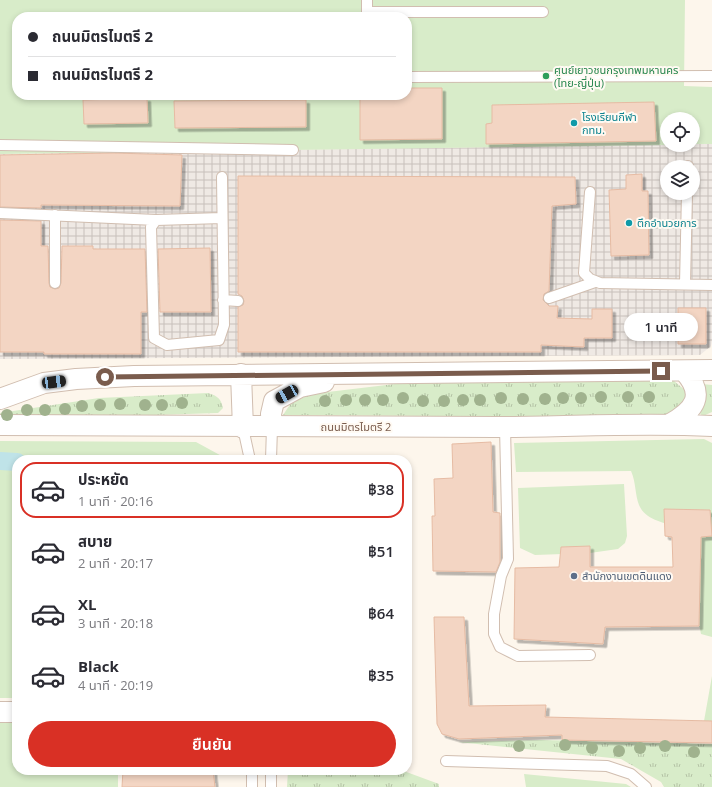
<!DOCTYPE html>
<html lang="th">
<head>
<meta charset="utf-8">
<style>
	:root { --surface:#fff; --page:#f7f7f7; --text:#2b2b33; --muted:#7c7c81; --line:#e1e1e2; --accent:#d93025 }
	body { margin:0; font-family:"Open Sans","Noto Sans Thai",sans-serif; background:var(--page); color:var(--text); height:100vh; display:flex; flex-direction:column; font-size:15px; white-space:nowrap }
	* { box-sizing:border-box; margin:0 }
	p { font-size:13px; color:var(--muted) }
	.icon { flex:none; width:22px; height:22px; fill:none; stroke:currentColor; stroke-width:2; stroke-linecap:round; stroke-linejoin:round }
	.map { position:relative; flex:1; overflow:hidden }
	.details { position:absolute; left:12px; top:455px; width:400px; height:320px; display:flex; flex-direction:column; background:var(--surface); border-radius:16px; box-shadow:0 2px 6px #0003 }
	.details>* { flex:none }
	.guide { position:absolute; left:12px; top:12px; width:400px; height:88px; border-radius:16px; box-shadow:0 2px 6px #0003; display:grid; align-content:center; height:88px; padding:0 16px; background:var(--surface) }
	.buttons { position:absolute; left:660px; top:112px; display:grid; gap:8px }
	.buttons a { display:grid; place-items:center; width:40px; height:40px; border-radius:50%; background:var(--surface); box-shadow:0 2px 6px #0003; font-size:20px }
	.end { position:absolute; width:18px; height:18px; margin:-9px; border:5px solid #7a5c4d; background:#fff; box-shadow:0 0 0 2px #fff }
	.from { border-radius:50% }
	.bubble { position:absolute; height:28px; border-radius:14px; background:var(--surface); box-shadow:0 2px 6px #0003; font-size:13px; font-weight:600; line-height:28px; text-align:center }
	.car { position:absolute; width:12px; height:24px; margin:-12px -6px; border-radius:5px; box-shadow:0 0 3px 1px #0007; background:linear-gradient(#222 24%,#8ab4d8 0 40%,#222 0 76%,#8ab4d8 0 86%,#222 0) }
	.guide b { display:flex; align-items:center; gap:14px; height:38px; font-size:15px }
	.guide b+b { border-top:1px solid var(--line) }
	.guide i { width:10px; height:10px; background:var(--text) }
	ul { padding:7px 0 0; list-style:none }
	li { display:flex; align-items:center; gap:12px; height:56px; margin:0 8px 6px; padding:0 8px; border:2px solid transparent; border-radius:16px }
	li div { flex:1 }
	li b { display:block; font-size:15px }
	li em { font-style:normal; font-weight:600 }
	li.active { border-color:var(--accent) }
	li>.icon { width:36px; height:36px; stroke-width:1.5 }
	.cta { display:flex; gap:8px; margin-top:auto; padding:8px 16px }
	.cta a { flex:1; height:46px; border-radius:24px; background:var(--accent); color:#fff; font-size:16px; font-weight:600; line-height:46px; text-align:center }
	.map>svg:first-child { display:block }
</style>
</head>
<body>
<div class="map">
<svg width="712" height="787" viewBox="0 0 712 787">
	<defs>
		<pattern id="industrial-grid" width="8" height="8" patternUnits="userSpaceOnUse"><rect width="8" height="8" fill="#efe9e4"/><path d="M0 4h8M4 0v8" fill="none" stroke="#c7c0bb"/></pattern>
		<pattern id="grass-tufts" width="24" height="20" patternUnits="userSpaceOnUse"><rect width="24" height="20" fill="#d8ecc9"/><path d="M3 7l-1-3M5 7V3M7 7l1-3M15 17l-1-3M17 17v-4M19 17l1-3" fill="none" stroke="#b4c2a5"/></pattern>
		<filter id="shadow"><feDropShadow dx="3.5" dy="3.5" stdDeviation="0" flood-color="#0004"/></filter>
	</defs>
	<rect width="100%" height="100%" fill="#fdf6ec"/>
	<!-- industrial -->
	<path fill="url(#industrial-grid)" fill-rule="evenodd" d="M693,144H712V341L711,346L700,355L0,359V154ZM667,167H693V193H667Z"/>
	<!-- grass -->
	<path fill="url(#grass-tufts)" d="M635,380L674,381L686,391C686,404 681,408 671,415L577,417L283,415L291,403L311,394L403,383Z
		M702,384L712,385V412L703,416L700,414L704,404Z
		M208,393C218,396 221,399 223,408L218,413L0,420V413L99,398Z
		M542,740L712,744V787H664L661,782L621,759L458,742Z
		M288,770H401L439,784V787H287Z"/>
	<!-- garden -->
	<path fill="#d8ecc9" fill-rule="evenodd" d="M0,0H685L684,86L712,87V144H693V119H667V145L0,154ZM17,17H407V95H17Z
		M704,439L712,443V637L701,634L679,527C665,523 645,520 639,505C635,495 636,482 631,471L516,472L514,443Z
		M0,441L196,442L229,460H17V698H0Z
		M624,484L627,536L625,543L618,549L590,553L535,555L520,548L518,488Z
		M712,676V721H704Z
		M0,717H17V770H118V787H0Z
		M524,774L626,784L631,787H526Z"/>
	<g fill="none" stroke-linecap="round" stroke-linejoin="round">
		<!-- canal -->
		<path stroke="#bfe3e8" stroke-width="18" d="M0,461L17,462"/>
	</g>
	<!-- building -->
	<path fill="#f3d5c3" stroke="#e6bba3" filter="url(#shadow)" d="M407,88H442V139L360,140V95H407Z
		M147,98L148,123L84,124L83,100Z
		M306,100V127L175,128L174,101Z
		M654,102L656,141L486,144V124L492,123V105Z
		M114,153L182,155L180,206L41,205V208L0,207V155Z
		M642,174V191H648L649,255L611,256L609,190L626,189V175Z
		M238,176L575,177L576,204L552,206L549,291L544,294L543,300L549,306H558L557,318L592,319V309H612V338H584V347L541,345V352H238V307L243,305L244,301L242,296L238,294Z
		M0,220L41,221V246H48L49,283L50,287L55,289L59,288L61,283L62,246H93V249H145L147,312H141V354H44V352H0Z
		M210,248L211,312H160L158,249Z
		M678,308H706V344H678Z
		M491,442L493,512L500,513V562L496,572L433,571L432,516H435L434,479L453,478L452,444Z
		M664,509L710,510L712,536L701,537L699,626L605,627L603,644L514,639L515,568L559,567L561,547L590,546V567H673L672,537L665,536Z
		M434,617H464L469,706L546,705L545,717L712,721V743L562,740V735L459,739L442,734L437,724Z
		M123,770H213L215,787H122Z"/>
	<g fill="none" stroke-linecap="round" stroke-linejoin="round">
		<defs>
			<path id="lane" d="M367,0V17
				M367,12H543
				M407,77L712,76
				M0,145L293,150
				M688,167V166
				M222,177L224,325L219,340L167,345L154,338L151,227L156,220L222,218
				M590,192L584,273L590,279L600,283L712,285
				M0,213L156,220
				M55,283V215
				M685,284L687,193
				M549,298L595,282
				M223,300L238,301
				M505,427L508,559L501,576L494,614V634L500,647L518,656L590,655
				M243,428L250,460
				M271,460L272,427
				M446,761L607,766L631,774L646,787
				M252,787V770
				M271,787V770"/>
			<path id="street" d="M241,374L243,428
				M0,399L44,383L76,379L134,376L712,370
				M670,424C695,410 706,395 684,371
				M0,425C166,427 332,427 497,427C569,427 641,422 712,426
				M272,427L271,414L274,401L300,387L324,382
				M0,712H17"/>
		</defs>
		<!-- lane casing -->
		<use href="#lane" stroke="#d1beb0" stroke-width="12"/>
		<!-- street casing -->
		<use href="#street" stroke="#d1beb0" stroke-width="22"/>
		<!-- lane -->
		<use href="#lane" stroke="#fff" stroke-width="10"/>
		<!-- street -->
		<use href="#street" stroke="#fff" stroke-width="20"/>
	</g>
	<!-- trees -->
	<g fill="#a0b28e">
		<circle cx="601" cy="397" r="6"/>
		<circle cx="628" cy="397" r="6"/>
		<circle cx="649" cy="397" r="6"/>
		<circle cx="403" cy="398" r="6"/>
		<circle cx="501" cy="398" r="6"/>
		<circle cx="563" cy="398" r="6"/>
		<circle cx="581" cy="398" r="6"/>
		<circle cx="523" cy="399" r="6"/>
		<circle cx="545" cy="399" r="6"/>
		<circle cx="346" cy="400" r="6"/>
		<circle cx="365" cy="400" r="6"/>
		<circle cx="383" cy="400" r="6"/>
		<circle cx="463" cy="400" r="6"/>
		<circle cx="480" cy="400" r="6"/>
		<circle cx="325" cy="401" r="6"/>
		<circle cx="423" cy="401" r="6"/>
		<circle cx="444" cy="401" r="6"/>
		<circle cx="182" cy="403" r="6"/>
		<circle cx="120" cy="404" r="6"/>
		<circle cx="100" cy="405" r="6"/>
		<circle cx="145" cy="405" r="6"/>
		<circle cx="162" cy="405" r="6"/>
		<circle cx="82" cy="406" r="6"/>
		<circle cx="65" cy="409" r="6"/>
		<circle cx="27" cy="410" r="6"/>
		<circle cx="45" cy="410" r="6"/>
		<circle cx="7" cy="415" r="6"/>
		<circle cx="565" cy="745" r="6"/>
		<circle cx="519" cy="746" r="6"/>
		<circle cx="665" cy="746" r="6"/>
		<circle cx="592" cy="748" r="6"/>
		<circle cx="640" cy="748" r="6"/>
		<circle cx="619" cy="751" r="6"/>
		<circle cx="694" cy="752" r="6"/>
	</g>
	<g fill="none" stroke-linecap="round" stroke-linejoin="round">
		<!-- route -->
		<path stroke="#7a5c4d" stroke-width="5" d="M105,377L661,371"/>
	</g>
	<!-- markers -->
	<circle fill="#2e9e5b" stroke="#fffaf3" stroke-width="1.5" cx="546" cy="76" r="4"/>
	<g fill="#0f9aa8" stroke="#fffaf3" stroke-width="1.5">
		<circle cx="574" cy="123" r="4"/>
		<circle cx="629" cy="223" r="4"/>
	</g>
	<circle fill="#5c6f8a" stroke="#fffaf3" stroke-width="1.5" cx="574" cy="576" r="4"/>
	<g text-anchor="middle" stroke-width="4" stroke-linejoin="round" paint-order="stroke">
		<!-- leisure labels -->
		<g font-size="11" fill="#27864d" stroke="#fffaf3" text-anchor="start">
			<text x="554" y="74">ศูนย์เยาวชนกรุงเทพมหานคร<tspan x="554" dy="13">(ไทย-ญี่ปุ่น)</tspan></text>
		</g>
		<!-- culture labels -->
		<g font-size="11" fill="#0d838f" stroke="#fffaf3" text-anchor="start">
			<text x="582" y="121">โรงเรียนกีฬา<tspan x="582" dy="13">กทม.</tspan></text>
			<text x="637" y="227">ตึกอำนวยการ</text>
		</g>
		<!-- street labels -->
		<g font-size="11" fill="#7a5c4d" stroke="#fffaf3">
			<text x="356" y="431">ถนนมิตรไมตรี 2</text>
		</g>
		<!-- service labels -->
		<g font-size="11" fill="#4e5e75" stroke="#fffaf3" text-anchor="start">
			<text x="582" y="580">สำนักงานเขตดินแดง</text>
		</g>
	</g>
</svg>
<div class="buttons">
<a><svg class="icon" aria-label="locate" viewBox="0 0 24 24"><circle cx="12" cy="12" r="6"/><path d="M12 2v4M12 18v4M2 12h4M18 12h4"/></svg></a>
<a><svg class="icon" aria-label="layers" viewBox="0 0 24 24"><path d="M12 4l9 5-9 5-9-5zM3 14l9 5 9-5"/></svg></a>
</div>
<i class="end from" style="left:105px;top:377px"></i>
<i class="end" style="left:661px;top:371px"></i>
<div class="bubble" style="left:624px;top:313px;width:74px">1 นาที</div>
<i class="car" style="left:54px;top:382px;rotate:83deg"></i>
<i class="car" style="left:287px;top:394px;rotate:241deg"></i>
<div class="guide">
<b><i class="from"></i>ถนนมิตรไมตรี 2</b>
<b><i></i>ถนนมิตรไมตรี 2</b>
</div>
<section class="details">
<ul>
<li class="active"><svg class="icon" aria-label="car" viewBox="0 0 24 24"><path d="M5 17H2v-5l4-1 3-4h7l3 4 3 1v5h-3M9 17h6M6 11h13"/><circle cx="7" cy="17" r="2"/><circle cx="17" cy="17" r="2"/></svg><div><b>ประหยัด</b><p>1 นาที · 20:16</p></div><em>฿38</em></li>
<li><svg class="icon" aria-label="car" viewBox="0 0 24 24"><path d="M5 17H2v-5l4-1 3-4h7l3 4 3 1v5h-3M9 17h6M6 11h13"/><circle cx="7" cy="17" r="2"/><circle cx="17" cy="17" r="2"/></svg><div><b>สบาย</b><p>2 นาที · 20:17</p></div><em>฿51</em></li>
<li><svg class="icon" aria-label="car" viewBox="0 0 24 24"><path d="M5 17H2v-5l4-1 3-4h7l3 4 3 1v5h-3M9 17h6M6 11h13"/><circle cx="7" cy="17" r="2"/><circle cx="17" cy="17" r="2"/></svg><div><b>XL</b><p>3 นาที · 20:18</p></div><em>฿64</em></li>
<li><svg class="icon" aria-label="car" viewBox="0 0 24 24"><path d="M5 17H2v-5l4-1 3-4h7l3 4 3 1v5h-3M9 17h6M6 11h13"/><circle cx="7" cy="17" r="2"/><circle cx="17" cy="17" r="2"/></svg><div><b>Black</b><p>4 นาที · 20:19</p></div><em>฿35</em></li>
</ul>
<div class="cta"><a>ยืนยัน</a></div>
</section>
</div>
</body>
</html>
